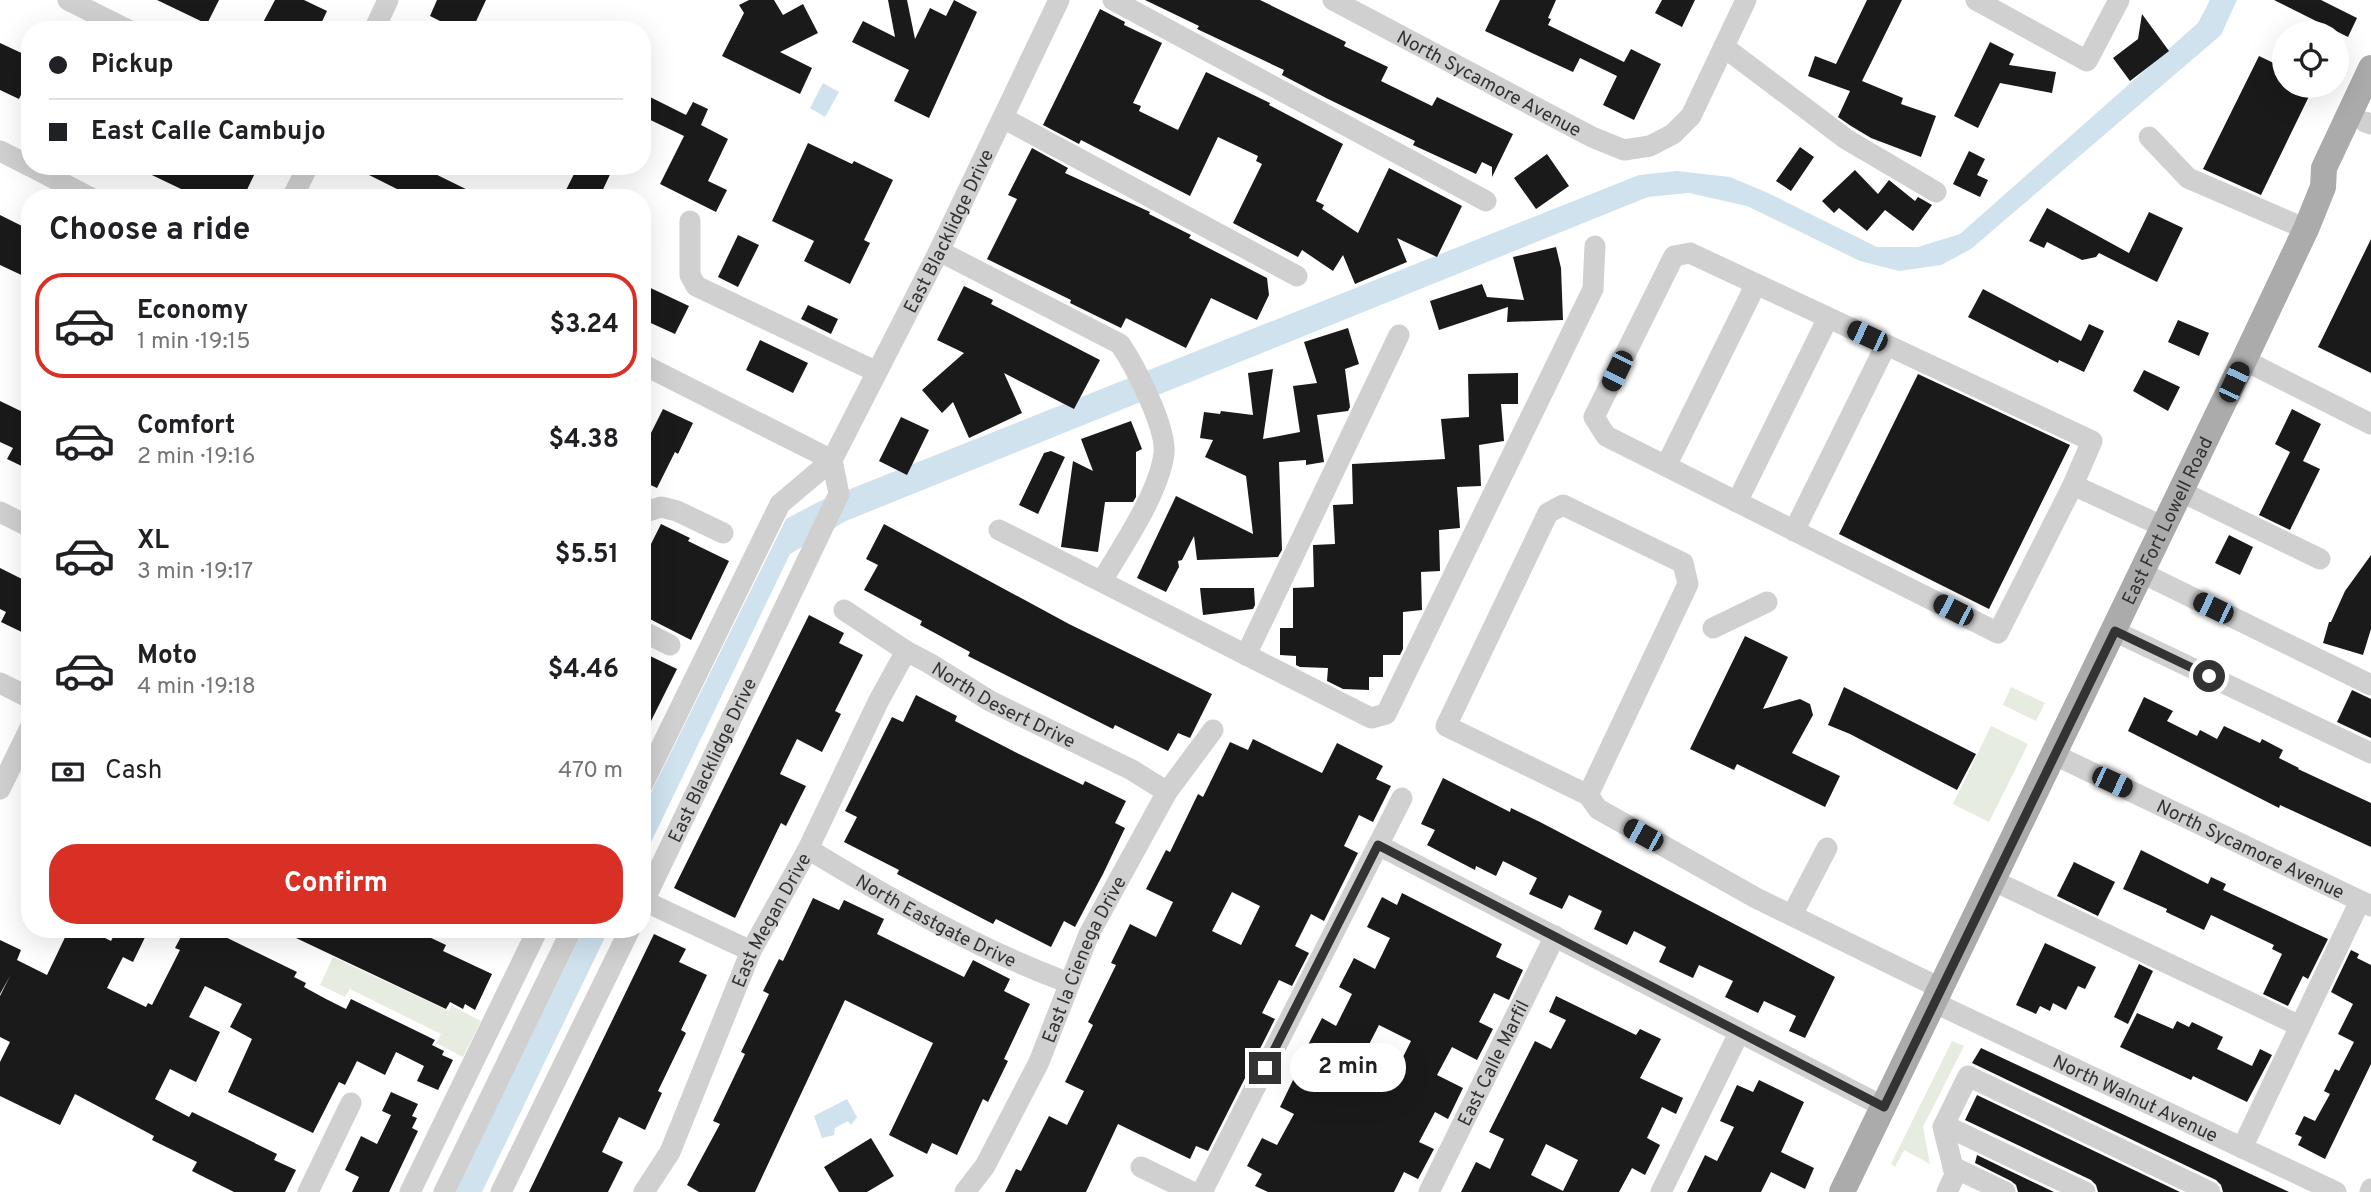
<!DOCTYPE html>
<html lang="en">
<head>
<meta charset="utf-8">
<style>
	:root { --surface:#fff; --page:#f2f2f2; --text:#202124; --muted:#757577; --line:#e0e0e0; --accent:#d93025 }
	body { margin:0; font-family:Overpass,sans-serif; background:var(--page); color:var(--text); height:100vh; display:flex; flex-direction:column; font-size:26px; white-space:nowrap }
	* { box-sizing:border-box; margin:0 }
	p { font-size:23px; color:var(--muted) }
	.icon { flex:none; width:38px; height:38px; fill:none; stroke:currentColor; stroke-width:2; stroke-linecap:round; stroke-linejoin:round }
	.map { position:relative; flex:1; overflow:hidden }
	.side { position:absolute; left:21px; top:189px; width:630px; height:749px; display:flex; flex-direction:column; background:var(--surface); border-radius:28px; box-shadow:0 7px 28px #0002 }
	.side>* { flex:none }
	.top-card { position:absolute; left:21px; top:21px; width:630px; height:154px; border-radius:28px; box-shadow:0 7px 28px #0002; display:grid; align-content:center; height:154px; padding:0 28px; background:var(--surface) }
	.fabs { position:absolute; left:2272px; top:21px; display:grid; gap:14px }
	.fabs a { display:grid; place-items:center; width:77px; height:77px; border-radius:50%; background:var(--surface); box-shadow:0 7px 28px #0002; font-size:35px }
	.end { position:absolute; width:32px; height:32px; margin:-16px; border:9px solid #333; background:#fff; box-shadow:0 0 0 4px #fff }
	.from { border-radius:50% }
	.bubble { position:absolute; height:49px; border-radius:24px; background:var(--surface); box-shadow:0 7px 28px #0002; font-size:23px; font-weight:700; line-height:49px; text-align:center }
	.car { position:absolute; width:21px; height:42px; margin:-21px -10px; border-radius:9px; box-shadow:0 0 5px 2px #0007; background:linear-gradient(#222 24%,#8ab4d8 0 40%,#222 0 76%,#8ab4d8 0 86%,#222 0) }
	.top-card b { display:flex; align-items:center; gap:24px; height:66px; font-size:26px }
	.top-card b+b { border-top:2px solid var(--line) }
	.top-card i { width:18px; height:18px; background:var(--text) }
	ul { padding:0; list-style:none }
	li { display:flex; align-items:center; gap:21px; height:105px; margin:0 14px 10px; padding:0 14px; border:4px solid transparent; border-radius:28px }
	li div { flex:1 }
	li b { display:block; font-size:26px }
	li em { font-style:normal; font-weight:700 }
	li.selected { border-color:var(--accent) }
	li>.icon { width:63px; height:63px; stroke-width:1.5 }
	h2 { padding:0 28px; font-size:32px; line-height:84px }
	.pay { display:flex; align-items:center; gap:18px; height:77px; padding:0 28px; font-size:26px }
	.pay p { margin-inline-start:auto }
	.action { display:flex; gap:14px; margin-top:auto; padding:14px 28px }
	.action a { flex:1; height:80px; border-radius:28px; background:var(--accent); color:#fff; font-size:28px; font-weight:700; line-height:80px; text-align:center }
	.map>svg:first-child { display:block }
</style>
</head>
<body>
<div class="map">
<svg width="2371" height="1192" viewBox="0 0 2371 1192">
	<rect width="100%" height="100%" fill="#fff"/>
	<!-- green -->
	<path fill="#e6ecdf" d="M2011,687L2045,703L2036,721L2003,705Z
		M1991,726L2028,744L1989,822L1953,804Z
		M333,957L449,1011L452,1006L481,1021L463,1057L436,1043L441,1034L350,989L345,997L320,985Z
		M1952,1041L1964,1046L1923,1127L1930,1164L1904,1150L1895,1167L1891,1164Z"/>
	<!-- water -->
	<path fill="#cfe2ee" d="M2210,0H2237L2221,35L1971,249L1941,265L1899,271L1860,261L1747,206L1689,193L1648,197L846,521L790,554L642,861V811L786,519L820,501L1639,175L1677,171L1730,177L1768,193L1877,247H1918L1960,234L2198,23Z
		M823,83L839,92L825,117L810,108Z
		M584,929H609L482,1192H455Z
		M847,1099L857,1117L851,1125L848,1121L835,1128L834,1135L822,1138L814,1116Z"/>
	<!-- building -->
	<path fill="#1a1a1a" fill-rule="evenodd" d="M157,0H219L207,24Z
		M275,0H304L327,11L318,30H259Z
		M437,0H486L472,30H458L430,16Z
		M749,0H774L783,15L803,4L818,33L780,52L812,68L800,94L722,56L744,13L739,5Z
		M888,0H907L915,39L930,8L946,16L954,0L977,12L929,118L894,101L909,70L852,42L863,21L895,37Z
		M1145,0H1260L1346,42L1344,46L1388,67L1381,81L1432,106L1437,97L1513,134L1492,177V167L1482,162L1476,174L1413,145L1415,141L1328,99L1282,75L1284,70L1197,29L1199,26Z
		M1500,0H1556L1548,18L1551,19L1548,25L1624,62L1631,49L1661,64L1634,120L1603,105L1617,76L1580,58L1573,72L1485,31Z
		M1662,0H1695L1682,27L1655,13Z
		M1867,0H1902L1862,81L1903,98L1901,104L1936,116L1921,157L1871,138L1851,126L1838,117L1850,91L1808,76L1815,56L1836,64Z
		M2274,0H2321L2357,18L2348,37Z
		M1100,9L1125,22L1124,25L1162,43L1133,103L1141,106L1139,111L1178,130L1206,72L1270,103L1269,105L1343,144L1316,201L1324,205L1322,209L1358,233L1389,168L1462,206L1437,257L1397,238L1407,262L1355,284L1343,255L1333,271L1302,250L1298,257L1233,223L1262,164L1256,161L1258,156L1218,137L1190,196L1081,140L1079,144L1043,125Z
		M2142,14L2169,51L2130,81L2113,58L2138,39Z
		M1990,42L2014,54L2009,65L2056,72L2052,93L2000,83L1978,128L1954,116Z
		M0,43L30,57V76L19,99L0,90Z
		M2259,56L2284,68V86H2314L2261,195L2203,169Z
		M642,93L686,115L693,102L708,109L701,125L728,139L708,181L727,190L716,212L660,184L684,136L642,116Z
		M808,143L852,164L854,161L893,180L864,240L870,243L850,284L804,261L814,241L772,221Z
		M1800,147L1814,157L1791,191L1776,181Z
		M1032,148L1068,168L1065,173L1150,212L1149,214L1191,235L1189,238L1267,278L1269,295L1257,320L1211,298L1186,348L1126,318L1121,328L1070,303L1071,300L987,259L1017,199L1008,195Z
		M1969,151L1985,159L1977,175L1988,180L1980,197L1953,184Z
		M1547,154L1569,186L1536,209L1514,178Z
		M133,166H246L256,171L243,198H200Z
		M351,166H419L484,198H415Z
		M578,166H614L599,198H562Z
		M1855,170L1878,194L1889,180L1915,201L1918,197L1932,205L1913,231L1885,210L1867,231L1839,208L1834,213L1822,201Z
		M2047,208L2129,253L2149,212L2183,228L2157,282L2099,253L2096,257L2082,260L2047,242L2044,248L2029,241Z
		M0,215L30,230V279L0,265Z
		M738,235L759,245L738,287L718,277Z
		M2371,239V373L2318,347Z
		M1556,247L1561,268L1563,320L1507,322L1508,307L1439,330L1430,301L1482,284L1487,297L1524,300L1513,257Z
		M642,284L689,306L675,334L642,319Z
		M964,286L993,300L991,304L1100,360L1074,409L1004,373L1022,413L969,438L953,402L942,413L922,390L964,353L937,340Z
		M1983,289L2081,341L2089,324L2104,331L2084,372L2059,360L2058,363L1968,317Z
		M808,305L838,319L831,334L801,319Z
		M2178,320L2209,333L2199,356L2168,342Z
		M1348,328L1359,364L1345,369L1350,407L1348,411L1317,415L1324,462L1306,465V460L1279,462L1282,550L1278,557L1197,560L1194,536L1182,560L1178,561L1179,567L1166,592L1137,578L1176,496L1253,534L1246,476L1205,457L1213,440L1200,438L1204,412L1220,414L1221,411L1253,415L1248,373L1273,369L1263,439L1300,432L1293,386L1317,383L1304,342Z
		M760,340L808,363L793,393L746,370Z
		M2144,370L2180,387L2168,411L2133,391Z
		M1518,373V404H1501L1504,441L1479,445L1481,486L1457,487L1460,528L1439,530L1440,571L1421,572L1422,610L1403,612V649L1400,655H1383V677H1369V690L1343,689L1327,681L1328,668L1300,667L1296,665V656L1280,655V628H1293V588L1314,587L1313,545L1335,544L1333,505L1353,504L1352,464L1445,459L1441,419L1469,417L1468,374Z
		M1918,374L2070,445L1989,609L1839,534Z
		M0,401L29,415L30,413V470L7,459L13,448L0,442Z
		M663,409L693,423L678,454L675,452L657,488L642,481V451Z
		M2292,409L2321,424L2303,461L2320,469L2290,530L2259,515L2290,452L2275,444Z
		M901,417L929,430L907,475L879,461Z
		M1131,421L1142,449L1136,452V497L1133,502H1105L1098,552L1061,547L1073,461L1093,471L1081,439Z
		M1051,451L1065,457L1038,514L1019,505L1044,453Z
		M661,524L690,538L688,541L729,561L691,640L642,615V562Z
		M884,524L1069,624L1212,694L1190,738L1178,733L1168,751L1115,725L1113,729L968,656L970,652L920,625L922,621L864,590L878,565L866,559Z
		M2229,535L2253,547L2240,575L2215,563Z
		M2371,555V629L2363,655L2323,643L2329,622H2331L2345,591Z
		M0,568L30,583V636L1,622L6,612L0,609Z
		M1200,588H1254L1255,605L1253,609L1203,615Z
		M809,615L844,633L839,643L863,655L835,711L841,714L822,752L797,739L780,774L806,786L786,826L781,823L735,918L674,888Z
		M1745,636L1788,657L1763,709L1800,699L1810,704L1813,715L1792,753L1840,776L1825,807L1737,764L1734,770L1690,749Z
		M648,655L677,669L642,739V666Z
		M1844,687L1976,754L1957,790L1850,734L1828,725Z
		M2352,690L2371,699V738L2337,722Z
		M916,695L957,716L955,721L1019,754L1083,785L1085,781L1126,801L1115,823L1125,828L1103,874L1075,927L1064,921L1051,947L996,919L993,924L897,874L899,870L844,842L857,817L845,811L892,717L903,722Z
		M2144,697L2173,711L2167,721L2197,736L2200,730L2217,739L2224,726L2260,743L2262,739L2283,750L2279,758L2299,768L2298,769L2371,803V847L2280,805L2279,808L2128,731Z
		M1253,739L1322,773L1337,743L1383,766L1376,779L1391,786L1373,822L1359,815L1344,846L1358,853L1324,921L1311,914L1295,946L1309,953L1292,986L1279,980L1262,1013L1275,1019L1208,1151L1196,1146L1190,1159L1118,1124L1086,1192H1005L1016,1169L1021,1171L1049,1116L1067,1125L1084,1091L1065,1082L1093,1025L1088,1022L1116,965L1111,963L1130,924L1156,937L1173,902L1146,889L1166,850L1170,852L1198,794L1203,797L1230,742L1248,750ZM1232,892L1260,906L1241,945L1212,931Z
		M1443,778L1510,812L1511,808L1540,822L1835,977L1805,1038L1789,1031L1796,1016L1764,1001L1758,1013L1725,997L1733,981L1699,965L1693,978L1659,962L1666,947L1634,931L1627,945L1594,929L1602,911L1569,895L1562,909L1529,894L1537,878L1503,861L1496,876L1476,866L1475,870L1427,845L1435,830L1421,824Z
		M2141,850L2208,884L2211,877L2226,884L2223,890L2328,939L2308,979L2303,976L2288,1006L2263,994L2282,954L2272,949L2274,945L2211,915L2204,930L2166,912L2167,909L2123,889Z
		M2074,862L2115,882L2098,916L2057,896Z
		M1402,893L1502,944L1496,957L1523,970L1509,1000L1494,993L1479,1022L1493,1029L1477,1060L1452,1047L1437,1075L1463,1088L1448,1119L1435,1112L1419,1142L1434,1149L1418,1179L1404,1172L1394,1192H1268L1255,1186L1262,1174L1247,1166L1262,1138L1277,1145L1294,1114L1280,1107L1294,1078L1310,1086L1325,1056L1307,1047L1322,1018L1336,1026L1352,994L1339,987L1354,958L1375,969L1390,938L1367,927L1382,897L1397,905ZM1379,1025L1411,1041L1395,1073L1363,1056Z
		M813,898L839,910L844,900L884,919L877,934L964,977L973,960L1010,979L1004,991L1030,1004L1004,1059L1008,1061L988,1102L983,1099L957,1155L932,1143L927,1154L889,1135L933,1043L845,1000L755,1192H699L687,1185L720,1124L713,1121L745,1054L741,1052L769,994L763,991L779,959L783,961Z
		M69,929H87L111,941L117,929H149L133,962L123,957L107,988L146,1007L148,1003L152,1005L180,950L175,948L184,931L194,936L197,929H209L297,972L294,977L306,983L304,987L326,999L346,1009L351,999L435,1040L432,1045L444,1051L442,1055L453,1060L438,1090L417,1081L424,1066L396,1052L385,1075L357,1061L345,1085L339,1082L313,1133L228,1092L252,1039L230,1027L242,1004L205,986L189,1017L220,1032L196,1082L170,1069L155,1099L189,1117L192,1112L277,1154L274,1160L296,1170L285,1192H234L192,1171L197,1162L152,1140L154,1136L75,1094L60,1125L0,1096V1062L10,1042L0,1037V996L10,976L0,994V940L21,950L17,960L47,975Z
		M277,929H412L446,945L443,951L492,974L475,1010L465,1004L463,1009L450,1002L446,1009Z
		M654,934L686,949L679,962L707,975L681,1030L686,1033L658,1091L662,1093L645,1130L619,1117L602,1152L623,1162L608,1192H529Z
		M2045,943L2096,967L2085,989L2078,986L2066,1010L2053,1003L2050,1011L2040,1006L2036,1014L2016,1005Z
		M2351,950L2359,954L2357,958L2371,965V1064L2325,1159L2298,1145L2302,1137L2295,1134L2304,1116L2315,1121L2330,1094L2324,1091L2335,1069L2339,1071L2354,1042L2338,1034L2353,1004L2331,992Z
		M2139,964L2153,971L2128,1024L2114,1017Z
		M1556,996L1636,1035L1640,1029L1661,1039L1640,1078L1683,1098L1676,1114L1662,1107L1647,1138L1660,1145L1645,1175L1632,1168L1619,1192H1461L1476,1162L1490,1169L1504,1139L1489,1132L1535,1041L1551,1049L1566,1020L1549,1012ZM1546,1144L1578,1160L1563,1191L1531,1175Z
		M2137,1013L2173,1029L2177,1021L2189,1027L2192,1022L2223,1037L2217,1049L2252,1066L2260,1049L2272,1055L2247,1102L2193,1076L2191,1080L2120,1047Z
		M1981,1048L2289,1192H2223L2221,1185L2216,1180L1972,1063Z
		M1759,1080L1804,1102L1781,1152L1814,1168L1805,1189L1771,1172L1761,1192H1687L1705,1155L1717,1161L1734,1127L1720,1121L1737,1085L1753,1092Z
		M391,1092L418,1104L412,1116L417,1118L412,1128L418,1131L389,1192H352L359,1177L345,1170L361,1136L377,1144L391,1115L382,1111Z
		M1977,1095L2180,1192H2098L2096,1185L2091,1180L1965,1120Z
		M871,1138L894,1176L867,1192H839L824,1167Z
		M1977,1155L2054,1192H2018L2016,1185L2011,1181L1975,1163Z"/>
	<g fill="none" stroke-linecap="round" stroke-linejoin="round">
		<!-- minor -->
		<g stroke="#d0d0d0" stroke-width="21">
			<path d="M68,0L128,30"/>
			<path d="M1113,0L1486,201"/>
			<path id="s1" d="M1333,0L1592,137L1624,150L1650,146L1673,134L1691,116L1746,0"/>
			<path d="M1976,0L2087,61L2119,0"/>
			<path d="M374,30L388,0"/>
			<path d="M1724,47L1846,139L1936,192"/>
			<path d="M1003,118L1297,276"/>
			<path d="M2365,122L2371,124"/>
			<path d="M2149,137L2188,178L2306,229"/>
			<path d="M0,151L30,166"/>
			<path d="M30,166L91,198"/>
			<path d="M292,198L308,166"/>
			<path d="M690,221V275L696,286L877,372"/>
			<path d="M939,251L1120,344C1135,366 1167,428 1164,454C1158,495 1123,545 1102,581"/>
			<path d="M2244,360L2371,424"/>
			<path d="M642,364L832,460"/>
			<path d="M1666,466L1756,284"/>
			<path d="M2073,485L1998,633L1606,436L1594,417L1674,256L1690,253L2092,441L2073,485L2164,527"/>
			<path d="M2182,492L2320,559"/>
			<path d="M1737,502L1828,318"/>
			<path d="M0,512L30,527"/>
			<path d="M642,513L661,507L677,511L723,533"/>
			<path d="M999,530L1371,718L1386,714L1593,289L1595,246"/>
			<path d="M1794,531L1886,345"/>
			<path d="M2142,573L2371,685"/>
			<path id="s2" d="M844,610L906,651L929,663L990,701L1132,770L1167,792"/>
			<path d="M1713,628L1767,602"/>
			<path d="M642,631L670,645"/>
			<path d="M2114,631L2371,753"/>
			<path d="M1246,655L1399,335"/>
			<path d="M0,683L30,698"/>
			<path id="s3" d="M2055,755L2371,906"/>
			<path id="s4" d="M642,786L780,504L832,460L939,251L1059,0"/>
			<path d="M0,789L30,728"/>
			<path d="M1588,795L1688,584L1683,563L1563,505L1548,513L1446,726L1588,795L1598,809L1756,898L1942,989"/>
			<path d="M1378,845L1884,1107"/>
			<path id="s5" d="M808,849C894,901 975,948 1069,983"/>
			<path d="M1994,881L2300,1026"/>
			<path d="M644,901L751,951"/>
			<path id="s6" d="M642,905L839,494L832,460"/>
			<path d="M1792,915L1827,848"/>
			<path id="s7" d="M1935,1003L2336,1192"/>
			<path d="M1944,1125L2085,1192"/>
			<path d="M2242,1148L2360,901"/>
			<path d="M1141,1167L1192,1192"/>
			<path d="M1953,1167L2005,1192"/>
			<path d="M308,1192L351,1103"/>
			<path d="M410,1192L538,929"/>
			<path d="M444,1192L572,929"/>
			<path d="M501,1192L630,929"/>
			<path id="s8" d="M644,1192L670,1152L751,951L808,849L878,702L906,651"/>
			<path id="s9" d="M965,1192L985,1166L1039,1062L1089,934L1167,792L1213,730"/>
			<path d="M1202,1192L1402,798"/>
			<path id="s10" d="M1429,1192L1555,936"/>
			<path d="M1661,1192L1739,1033"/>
			<path d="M1947,1192L1955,1175L1943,1127L1968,1076L2210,1192"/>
			<path d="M2370,1192L2371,1189"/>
		</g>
		<!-- major -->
		<path stroke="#ababab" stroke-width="26" id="s11" d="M1842,1192L2244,360L2306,229L2323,187L2324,168L2371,68"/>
	</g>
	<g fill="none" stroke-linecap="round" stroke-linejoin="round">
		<!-- route -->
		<path stroke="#333" stroke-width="9" d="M1265,1068L1378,845L1884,1107L2115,631L2209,676"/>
	</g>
	<g text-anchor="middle" stroke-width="7" stroke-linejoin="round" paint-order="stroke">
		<!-- street labels -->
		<g font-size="19" fill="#333" stroke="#fff">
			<text dy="7" stroke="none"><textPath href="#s1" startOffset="177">North Sycamore Avenue</textPath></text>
			<text dy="7" stroke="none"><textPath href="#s4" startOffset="639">East Blacklidge Drive</textPath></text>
			<text dy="7" stroke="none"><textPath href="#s11" startOffset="746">East Fort Lowell Road</textPath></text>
			<text dy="7" stroke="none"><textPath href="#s2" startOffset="186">North Desert Drive</textPath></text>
			<text dy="7" stroke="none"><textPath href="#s6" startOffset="161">East Blacklidge Drive</textPath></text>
			<text dy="7" stroke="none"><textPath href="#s3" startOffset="217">North Sycamore Avenue</textPath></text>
			<text dy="7" stroke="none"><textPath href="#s8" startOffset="301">East Megan Drive</textPath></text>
			<text dy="7" stroke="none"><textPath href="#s5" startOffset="147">North Eastgate Drive</textPath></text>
			<text dy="7" stroke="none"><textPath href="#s9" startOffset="262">East la Cienega Drive</textPath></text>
			<text dy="7" stroke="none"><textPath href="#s10" startOffset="144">East Calle Marfil</textPath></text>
			<text dy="7" stroke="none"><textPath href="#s7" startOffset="222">North Walnut Avenue</textPath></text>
		</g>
	</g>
</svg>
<div class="fabs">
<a><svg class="icon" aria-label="locate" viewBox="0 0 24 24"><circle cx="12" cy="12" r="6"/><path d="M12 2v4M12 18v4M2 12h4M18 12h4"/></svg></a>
</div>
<i class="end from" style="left:2209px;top:676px"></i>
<i class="end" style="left:1265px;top:1068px"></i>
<div class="bubble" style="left:1290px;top:1043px;width:116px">2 min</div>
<i class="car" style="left:1867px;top:336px;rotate:295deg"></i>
<i class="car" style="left:1617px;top:371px;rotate:206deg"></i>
<i class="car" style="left:2234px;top:382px;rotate:25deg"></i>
<i class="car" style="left:2213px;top:608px;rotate:296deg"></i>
<i class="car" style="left:1953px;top:610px;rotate:297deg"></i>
<i class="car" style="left:2112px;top:782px;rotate:115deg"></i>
<i class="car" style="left:1643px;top:835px;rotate:299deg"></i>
<div class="top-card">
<b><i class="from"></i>Pickup</b>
<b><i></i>East Calle Cambujo</b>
</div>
<section class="side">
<h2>Choose a ride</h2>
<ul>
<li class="selected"><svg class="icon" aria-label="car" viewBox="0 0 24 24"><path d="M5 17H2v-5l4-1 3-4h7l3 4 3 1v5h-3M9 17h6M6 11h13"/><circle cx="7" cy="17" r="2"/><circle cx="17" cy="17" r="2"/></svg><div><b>Economy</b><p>1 min · 19:15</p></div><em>$3.24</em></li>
<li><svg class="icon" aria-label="car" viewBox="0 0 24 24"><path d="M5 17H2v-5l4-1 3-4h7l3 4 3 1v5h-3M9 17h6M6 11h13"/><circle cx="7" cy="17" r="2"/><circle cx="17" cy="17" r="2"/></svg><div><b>Comfort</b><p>2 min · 19:16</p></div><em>$4.38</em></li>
<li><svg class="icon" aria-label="car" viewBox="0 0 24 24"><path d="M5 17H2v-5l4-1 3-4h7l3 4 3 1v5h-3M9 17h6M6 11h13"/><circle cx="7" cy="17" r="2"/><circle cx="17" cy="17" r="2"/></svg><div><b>XL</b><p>3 min · 19:17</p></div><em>$5.51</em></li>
<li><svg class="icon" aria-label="car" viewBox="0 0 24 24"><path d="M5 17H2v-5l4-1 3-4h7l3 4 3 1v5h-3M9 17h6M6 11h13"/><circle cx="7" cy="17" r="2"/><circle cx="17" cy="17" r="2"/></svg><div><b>Moto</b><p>4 min · 19:18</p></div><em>$4.46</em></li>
</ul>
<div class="pay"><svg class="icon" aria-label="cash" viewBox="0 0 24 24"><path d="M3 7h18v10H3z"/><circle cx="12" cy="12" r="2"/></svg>Cash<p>470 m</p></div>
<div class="action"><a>Confirm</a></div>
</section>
</div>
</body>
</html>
